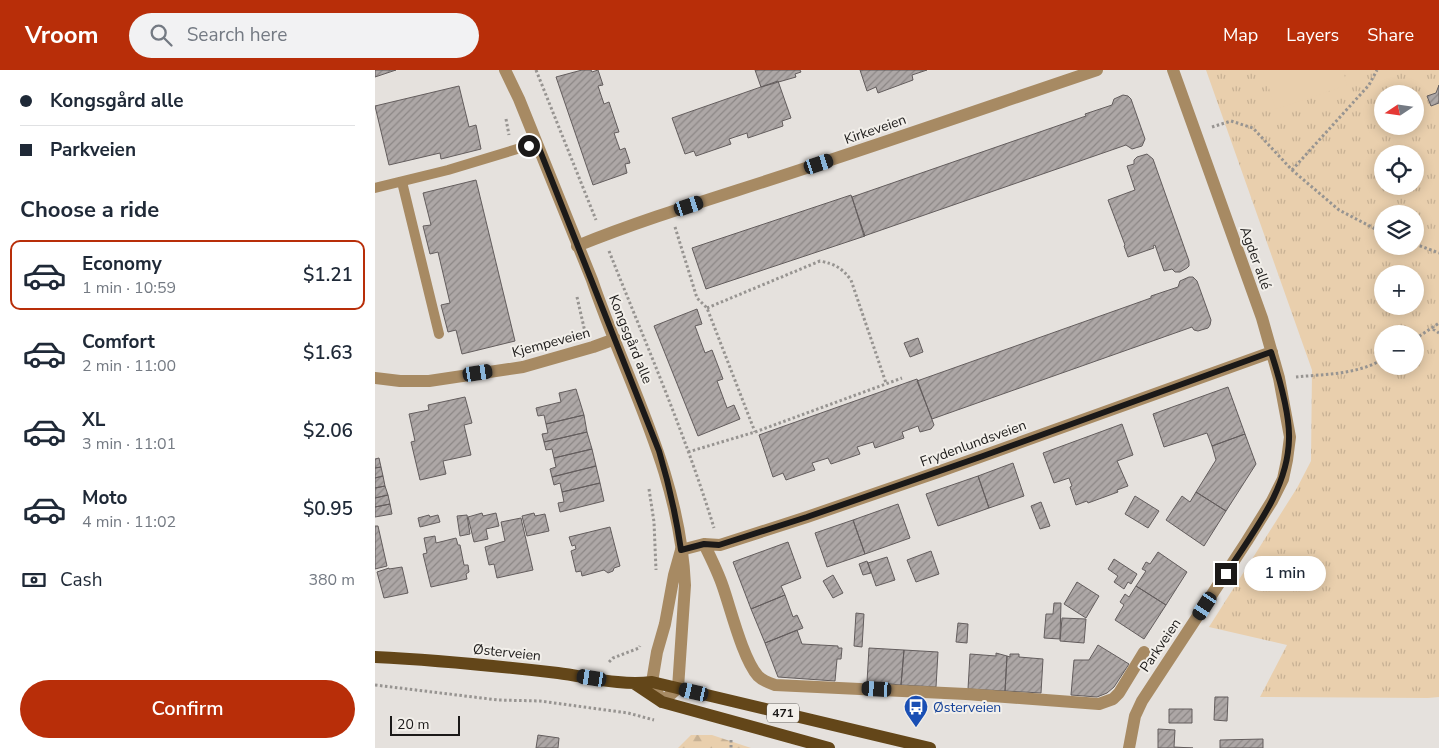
<!DOCTYPE html>
<html lang="en">
<head>
<meta charset="utf-8">
<style>
	:root { --surface:#fff; --page:#f2f2f3; --text:#1f2937; --muted:#747a83; --line:#e0e1e3; --accent:#b82e09 }
	body { margin:0; font-family:"Nunito Sans",sans-serif; background:var(--page); color:var(--text); height:100vh; display:flex; flex-direction:column; font-size:19px; white-space:nowrap }
	* { box-sizing:border-box; margin:0 }
	p { font-size:16px; color:var(--muted) }
	.icon { flex:none; width:28px; height:28px; fill:none; stroke:currentColor; stroke-width:2; stroke-linecap:round; stroke-linejoin:round }
	.map { position:relative; flex:1; overflow:hidden }
	.sheet { display:flex; flex-direction:column; background:var(--surface); width:375px }
	.sheet>* { flex:none }
	.top-card { display:grid; align-content:center; height:110px; padding:0 20px; background:var(--surface) }
	.needle { width:32px; rotate:257deg }
	.fabs { position:absolute; left:999px; top:15px; display:grid; gap:10px }
	.fabs a { display:grid; place-items:center; width:50px; height:50px; border-radius:50%; background:var(--surface); box-shadow:0 2px 12px #0003; font-size:25px }
	.scale { position:absolute; left:15px; bottom:12px; width:70px; box-sizing:border-box; padding-left:5px; border:2px solid #1b1918; border-top:0; font-size:14px; line-height:18px; white-space:nowrap; color:#1b1918; -webkit-text-stroke:4px #f2efea; paint-order:stroke }
	.end { position:absolute; width:22px; height:22px; margin:-11px; border:6px solid #1b1918; background:#fff; box-shadow:0 0 0 2px #fff }
	.from { border-radius:50% }
	.bubble { position:absolute; height:35px; border-radius:18px; background:var(--surface); box-shadow:0 2px 12px #0003; font-size:16px; font-weight:600; line-height:35px; text-align:center }
	.car { position:absolute; width:15px; height:30px; margin:-15px -8px; border-radius:6px; box-shadow:0 0 4px 1px #0007; background:linear-gradient(#222 24%,#8ab4d8 0 40%,#222 0 76%,#8ab4d8 0 86%,#222 0) }
	.top-card b { display:flex; align-items:center; gap:18px; height:48px; font-size:19px }
	.top-card b+b { border-top:1px solid var(--line) }
	.top-card i { width:12px; height:12px; background:var(--text) }
	ul { padding:0; list-style:none }
	li { display:flex; align-items:center; gap:15px; height:70px; margin:0 10px 8px; padding:0 10px; border:2px solid transparent; border-radius:10px }
	li div { flex:1 }
	li b { display:block; font-size:19px }
	li em { font-style:normal; font-weight:600 }
	li.current { border-color:var(--accent) }
	li>.icon { width:45px; height:45px; stroke-width:1.5 }
	h2 { padding:0 20px; font-size:22px; line-height:60px }
	.pay { display:flex; align-items:center; gap:12px; height:55px; padding:0 20px; font-size:19px }
	.pay p { margin-inline-start:auto }
	.cta { display:flex; gap:10px; margin-top:auto; padding:10px 20px }
	.cta a { flex:1; height:58px; border-radius:30px; background:var(--accent); color:#fff; font-size:20px; font-weight:600; line-height:58px; text-align:center }
	header { display:flex; align-items:center; gap:30px; box-sizing:border-box; height:70px; padding:0 25px; background:var(--accent); color:#fff }
	header strong { font-size:24px }
	nav { display:flex; gap:28px; margin-inline-start:auto; font-size:18px }
	.search { width:350px; height:45px; background:var(--page); display:flex; align-items:center; gap:12px; box-sizing:border-box; padding:0 18px; border-radius:28px; color:var(--muted); font-size:19px }
	main { display:flex; flex:1; min-height:0 }
	.map>svg:first-child { display:block }
</style>
</head>
<body>
<header>
<strong>Vroom</strong>
<div class="search"><svg class="icon" aria-label="search" viewBox="0 0 24 24"><circle cx="10" cy="10" r="6"/><path d="M15 15l6 6"/></svg>Search here</div>
<nav><a>Map</a><a>Layers</a><a>Share</a></nav>
</header>
<main>
<section class="sheet">
<div class="top-card">
<b><i class="from"></i>Kongsgård alle</b>
<b><i></i>Parkveien</b>
</div>
<h2>Choose a ride</h2>
<ul>
<li class="current"><svg class="icon" aria-label="car" viewBox="0 0 24 24"><path d="M5 17H2v-5l4-1 3-4h7l3 4 3 1v5h-3M9 17h6M6 11h13"/><circle cx="7" cy="17" r="2"/><circle cx="17" cy="17" r="2"/></svg><div><b>Economy</b><p>1 min · 10:59</p></div><em>$1.21</em></li>
<li><svg class="icon" aria-label="car" viewBox="0 0 24 24"><path d="M5 17H2v-5l4-1 3-4h7l3 4 3 1v5h-3M9 17h6M6 11h13"/><circle cx="7" cy="17" r="2"/><circle cx="17" cy="17" r="2"/></svg><div><b>Comfort</b><p>2 min · 11:00</p></div><em>$1.63</em></li>
<li><svg class="icon" aria-label="car" viewBox="0 0 24 24"><path d="M5 17H2v-5l4-1 3-4h7l3 4 3 1v5h-3M9 17h6M6 11h13"/><circle cx="7" cy="17" r="2"/><circle cx="17" cy="17" r="2"/></svg><div><b>XL</b><p>3 min · 11:01</p></div><em>$2.06</em></li>
<li><svg class="icon" aria-label="car" viewBox="0 0 24 24"><path d="M5 17H2v-5l4-1 3-4h7l3 4 3 1v5h-3M9 17h6M6 11h13"/><circle cx="7" cy="17" r="2"/><circle cx="17" cy="17" r="2"/></svg><div><b>Moto</b><p>4 min · 11:02</p></div><em>$0.95</em></li>
</ul>
<div class="pay"><svg class="icon" aria-label="cash" viewBox="0 0 24 24"><path d="M3 7h18v10H3z"/><circle cx="12" cy="12" r="2"/></svg>Cash<p>380 m</p></div>
<div class="cta"><a>Confirm</a></div>
</section>
<div class="map">
<svg width="1064" height="678" viewBox="0 0 1064 678">
	<defs>
		<pattern id="forest-firs" width="22" height="20" patternUnits="userSpaceOnUse" patternTransform="scale(1.25)"><rect width="22" height="20" fill="#e9cfad"/><path d="M5 1l3.5 6h-7zM16 11l3.5 6h-7z" fill="#c7b194"/></pattern>
		<pattern id="park-tufts" width="24" height="20" patternUnits="userSpaceOnUse" patternTransform="scale(1.25)"><rect width="24" height="20" fill="#e9cfad"/><path d="M3 7l-1-3M5 7V3M7 7l1-3M15 17l-1-3M17 17v-4M19 17l1-3" fill="none" stroke="#c7b194"/></pattern>
		<pattern id="building-hatch" width="6" height="6" patternUnits="userSpaceOnUse" patternTransform="scale(1.25)"><rect width="6" height="6" fill="#ada7a6"/><path d="M-1 1l2-2M0 6l6-6M5 7l2-2" fill="none" stroke="#8c8786"/></pattern>
	</defs>
	<rect width="100%" height="100%" fill="#e5e1dd"/>
	<!-- forest -->
	<path fill="url(#forest-firs)" d="M316,665H337L376,678H303Z"/>
	<!-- park -->
	<path fill="url(#park-tufts)" fill-rule="evenodd" d="M831,0H1064V15L1061,23L1052,26L1056,36L1064,34V627L1053,628L885,627L912,575L834,557L922,418L936,391L937,300ZM1008,24H1040V56H1008ZM1008,84H1040V116H1008ZM1008,144H1040V176H1008ZM1008,204H1040V236H1008ZM1008,264H1040V296H1008Z"/>
	<!-- pitch -->
	<path fill="#e9cfad" d="M888,0H968L972,15L901,39Z"/>
	<!-- building -->
	<path fill="url(#building-hatch)" stroke="#635d5d" d="M0,0H21L0,7Z
		M207,0H216L217,2L223,0L228,15L223,16L229,34L234,32L244,62L239,63L245,80L250,78L255,93L250,94L252,103L218,115L181,7Z
		M380,0H425L426,2L420,4L421,7L386,17Z
		M485,0H552L537,5L538,10L503,23L501,17L492,21Z
		M403,11L416,48L407,51L408,56L373,68L372,63L354,69L356,74L321,86L319,81L310,84L297,48Z
		M1064,15V33L1056,36L1052,26L1061,23Z
		M84,16L94,57L101,55L106,79L66,89L65,83L14,95L0,36Z
		M748,25L753,26L756,29L770,69L767,76L757,79L751,75L489,166L477,127L711,46L710,44L737,35L739,29Z
		M772,84L778,89L814,191V196L812,198L805,202H800L797,199L789,201L780,175L778,176L779,178L753,187L749,176L750,175L733,130L760,120L752,96L759,94V90L762,87Z
		M101,110L140,271L87,284L81,260L73,262L66,235L75,233L63,182L55,184L48,156L56,155L48,123Z
		M476,125L490,166L331,219L317,178Z
		M814,207H818L822,211L836,250L835,255L833,258L823,261L819,260L817,257L557,349L542,311L776,228V226L803,217L805,211Z
		M322,239L327,254L320,256L330,283L337,280L348,309L342,311L352,338L359,335L365,349L323,366L279,256Z
		M543,268L548,282L535,287L529,273Z
		M542,309L559,355L556,359L545,362L543,356L527,362L529,368L500,378L498,372L482,377L485,384L456,394L453,388L437,393L440,400L411,410L408,403L398,407L384,365Z
		M853,317L870,364L837,376L832,363L789,377L778,344Z
		M201,319L209,345L171,354L169,345L163,346L161,338L186,332L184,323Z
		M90,327L97,353L89,355L96,385L68,391L71,404L45,410L36,372L40,371L34,344L54,340L53,335Z
		M209,345L212,362L169,372L167,364L173,363L171,354Z
		M747,354L758,385L742,391L753,416L742,420L743,422L713,433L712,431L701,435L695,417L697,416L694,408L679,413L668,383Z
		M212,362L217,379L179,388L177,379L171,380L169,372Z
		M870,364L881,394L851,441L821,422L841,390L837,376Z
		M217,379L221,396L177,407L175,399L181,397L179,388Z
		M4,388L6,397L0,398V389Z
		M638,393L649,426L614,438L603,406Z
		M221,396L225,413L187,422L185,413L179,415L177,407Z
		M6,397L8,406L0,408V398Z
		M8,406L10,416L0,418V408Z
		M603,406L614,438L563,456L551,424Z
		M225,413L229,431L185,442L183,433L189,432L187,422Z
		M10,416L13,425L0,428V418Z
		M821,422L851,441L829,476L791,450L807,426L815,432Z
		M13,425L15,434L0,437V428Z
		M760,426L784,441L773,458L750,444Z
		M666,432L675,456L665,459L656,436Z
		M15,434L17,444L0,447V437Z
		M523,434L535,468L490,484L478,450Z
		M107,443L108,446L121,443L124,456L111,459L113,469L99,472L93,447Z
		M159,443L160,446L170,444L174,461L152,466L147,446Z
		M54,445L55,447L63,445L65,452L45,457L43,448Z
		M92,445L95,464L85,466L82,446Z
		M146,448L158,500L122,508L119,494L114,495L110,477L130,471L126,452Z
		M478,450L490,484L452,497L440,463Z
		M0,456H3L12,496L0,499Z
		M235,457L245,496L239,498L238,501L233,503L229,500L207,506L206,501L201,502L196,481L201,479L200,475L197,476L194,467Z
		M60,466L61,473L81,468L83,475H85L89,495H93L94,502L91,504L92,509L56,517L48,484L52,483L49,468Z
		M413,472L426,508L406,516L410,525L376,539L358,492Z
		M556,481L564,504L541,512L532,490Z
		M783,482L812,502L791,535L761,516L771,501L767,499L771,492L775,494Z
		M512,487L520,510L501,516L493,493Z
		M739,489L762,504L756,514L753,512L749,519L739,512L743,506L733,499Z
		M492,491L496,503L488,505L484,494Z
		M27,497L33,523L9,528L2,502L14,498V499Z
		M458,505L468,523L458,528L448,511Z
		M702,512L724,526L711,548L689,534Z
		M761,516L791,535L769,569L740,550L749,535L745,532L750,524L754,527Z
		M410,525L418,547L422,545L428,558L390,573L376,539Z
		M679,533H686L685,569L669,568L671,544H678Z
		M481,543L489,544L487,577L479,576Z
		M687,548L711,549L709,573L685,571Z
		M583,553L593,554L592,573L581,572Z
		M422,560L427,574L463,576V578H467L466,589H462L460,611L403,607L390,573Z
		M723,575L754,594L739,617L732,623L722,627L696,625L699,590H714Z
		M494,578L529,580L526,615L492,612Z
		M529,580L563,582L561,617L526,615Z
		M621,583L632,586L630,621L593,619L595,584L621,586Z
		M635,584H644V587L668,589L666,623L630,621L632,586L635,587Z
		M840,627H853L852,651L839,650Z
		M794,639H817V653H794Z
		M783,659L800,660L799,677L818,678H783Z
		M163,665L184,668L183,678H161Z
		M888,669V678H845V670Z"/>
	<g fill="none" stroke-linecap="round" stroke-linejoin="round">
		<!-- path -->
		<path stroke="#979491" stroke-width="3" stroke-dasharray="2.5 2.5" stroke-linecap="butt" d="M161,0L221,150
			M131,49L134,65
			M837,57L856,51L878,58L917,100L964,140L1008,163
			M917,100L994,15L1002,0
			M300,157L322,228L332,238L380,362
			M1040,174L1064,183
			M234,181C270,272 310,363 339,458
			M202,227L210,262
			M332,238L445,191C460,194 467,198 476,210L511,313
			M1058,259L1064,263
			M1040,269L1064,253
			M921,307C949,304 982,305 1008,289
			M313,382L380,362L527,308
			M274,419L279,452L281,500
			M234,592L238,588L264,578L265,576
			M0,615L123,630L165,631L253,643L279,650
			M356,670V678"/>
		<!-- service -->
		<path stroke="#a78a63" stroke-width="10" d="M27,112L64,264
			M0,118L73,100L162,73"/>
		<!-- minor -->
		<path stroke="#a78a63" stroke-width="12" d="M202,176C276,146 353,124 428,99C526,67 624,33 722,0
			M0,308L25,311H54L148,297L218,277L240,269
			M329,474C336,488 343,502 348,517C356,540 368,589 383,606C388,611 394,613 400,615L591,624L724,634L738,629L744,623L769,582
			M306,480L329,474L345,475L432,447L563,402L897,282
			M754,678L760,646L767,631L872,471L897,431L908,409L912,390L915,367L904,308L887,248L798,0"/>
		<!-- tertiary -->
		<path stroke="#a78a63" stroke-width="12" d="M130,0L144,29L217,210C252,313 305,403 310,515L303,618L287,632L277,612L282,582L290,554L299,505L306,480"/>
		<!-- primary -->
		<path stroke="#634619" stroke-width="12" d="M0,587C61,590 122,596 183,603C214,607 245,616 277,612L555,678
			M260,614L287,632L454,678"/>
	</g>
	<g fill="none" stroke-linecap="round" stroke-linejoin="round">
		<!-- route -->
		<path stroke="#1b1918" stroke-width="6" d="M154,76L162,73L284,381C294,414 301,446 306,480L329,474L344,475L432,447L608,386L896,282C904,307 915,344 914,369C913,420 877,463 851,504"/>
	</g>
	<!-- icons -->
	<defs>
		<symbol id="bus-pin" viewBox="-11 -11 22 30"><path d="M0 17L-7.5 6A9.5 9.5 0 1 1 7.5 6Z" fill="#1a4fb4" stroke="#f2efea"/><path d="M-5-6H5V4H4V6H2V4H-2V6H-4V4H-5ZM-3.5-4V0h7V-4ZM-3.5 1.2v1.5H-2V1.2ZM2 1.2v1.5H3.5V1.2Z" fill="#fff"/></symbol>
	</defs>
	<g fill-rule="evenodd">
		<use href="#bus-pin" x="527" y="623" width="28" height="38"/>
	</g>
	<g text-anchor="middle" stroke-width="4" stroke-linejoin="round" paint-order="stroke">
		<!-- shield labels -->
		<rect fill="#f2efea" stroke="#5c5957" stroke-width="1" x="392" y="633.5" width="32" height="19" rx="4"/>
		<g font-size="12" font-weight="bold" fill="#1b1918">
			<text x="408" y="647">471</text>
		</g>
		<!-- street labels -->
		<g font-size="14" fill="#1b1918" stroke="#f2efea">
			<text transform="translate(500 59) rotate(-19)" y="5">Kirkeveien</text>
			<text transform="translate(881 188) rotate(70)" y="5">Agder allé</text>
			<text transform="translate(256 269) rotate(68)" y="5">Kongsgård alle</text>
			<text transform="translate(176 272) rotate(-15)" y="5">Kjempeveien</text>
			<text transform="translate(598 373) rotate(-20)" y="5">Frydenlundsveien</text>
			<text transform="translate(785 575) rotate(-56)" y="5">Parkveien</text>
			<text transform="translate(132 582) rotate(6)" y="5">Østerveien</text>
		</g>
		<!-- transit labels -->
		<g font-size="14" fill="#164399" stroke="#f2efea" text-anchor="start">
			<text x="558" y="642">Østerveien</text>
		</g>
	</g>
</svg>
<div class="fabs">
<a><svg class="needle" viewBox="-14 -14 28 28"><path d="M0-13l5 13h-10z" fill="#e53935"/><path d="M0 13l5-13h-10z" fill="#747a83"/></svg></a>
<a><svg class="icon" aria-label="locate" viewBox="0 0 24 24"><circle cx="12" cy="12" r="6"/><path d="M12 2v4M12 18v4M2 12h4M18 12h4"/></svg></a>
<a><svg class="icon" aria-label="layers" viewBox="0 0 24 24"><path d="M12 4l9 5-9 5-9-5zM3 14l9 5 9-5"/></svg></a>
<a>+</a>
<a>−</a>
</div>
<div class="scale">20 m</div>
<i class="end from" style="left:154px;top:76px"></i>
<i class="end" style="left:851px;top:504px"></i>
<div class="bubble" style="left:869px;top:486px;width:82px">1 min</div>
<i class="car" style="left:444px;top:94px;rotate:72deg"></i>
<i class="car" style="left:314px;top:136px;rotate:72deg"></i>
<i class="car" style="left:103px;top:303px;rotate:81deg"></i>
<i class="car" style="left:830px;top:536px;rotate:213deg"></i>
<i class="car" style="left:217px;top:608px;rotate:279deg"></i>
<i class="car" style="left:502px;top:619px;rotate:273deg"></i>
<i class="car" style="left:319px;top:622px;rotate:283deg"></i>
</div>
</main>
</body>
</html>
